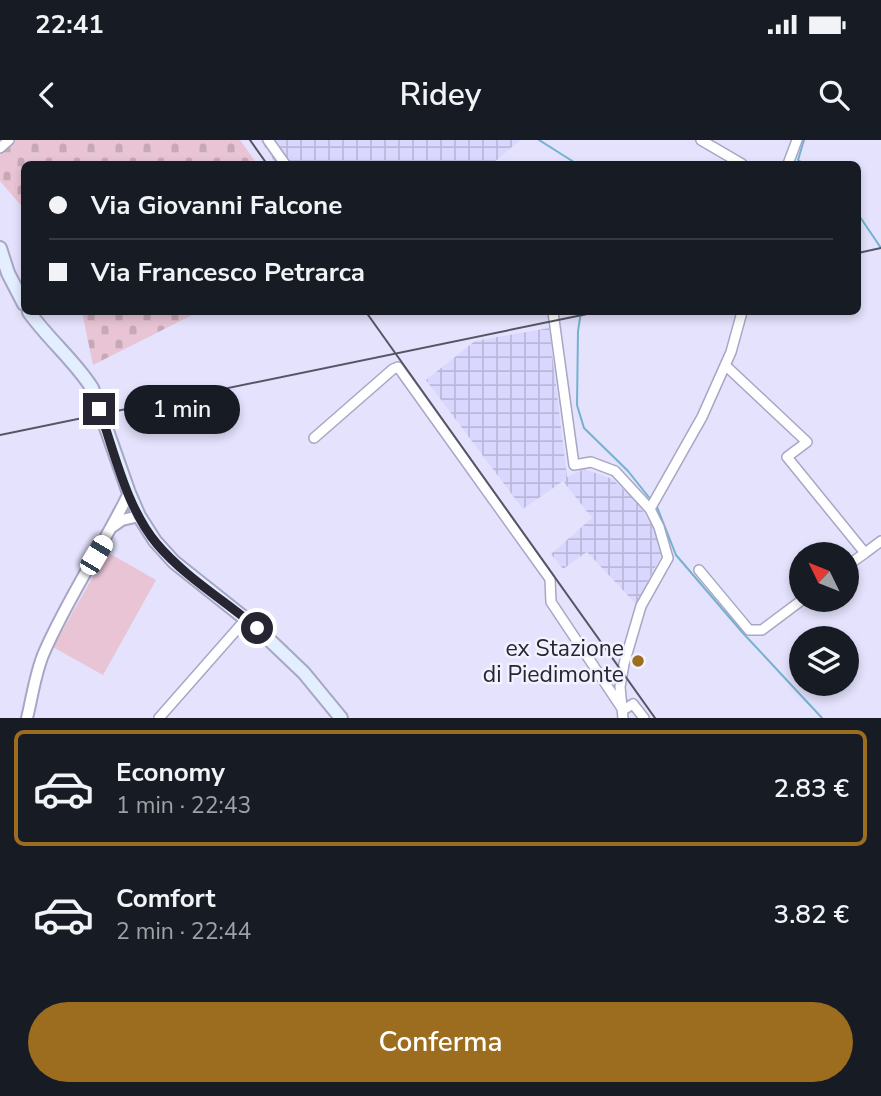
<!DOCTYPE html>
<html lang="it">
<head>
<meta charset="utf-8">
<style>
	:root { --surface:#171b24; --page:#242831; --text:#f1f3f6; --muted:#9ea1a6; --line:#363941; --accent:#9c6d1f }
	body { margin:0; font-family:"Nunito Sans",sans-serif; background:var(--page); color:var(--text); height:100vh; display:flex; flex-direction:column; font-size:26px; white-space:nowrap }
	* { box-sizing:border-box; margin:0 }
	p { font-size:23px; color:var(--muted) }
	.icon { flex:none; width:38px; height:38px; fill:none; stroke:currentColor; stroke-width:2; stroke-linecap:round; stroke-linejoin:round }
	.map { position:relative; height:578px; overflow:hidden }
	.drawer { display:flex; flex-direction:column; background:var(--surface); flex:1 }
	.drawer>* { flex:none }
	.top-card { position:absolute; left:21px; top:21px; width:840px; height:154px; border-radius:10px; box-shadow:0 4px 10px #0003; display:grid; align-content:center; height:154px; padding:0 28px; background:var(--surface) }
	.needle { width:46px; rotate:313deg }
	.controls { position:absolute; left:789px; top:402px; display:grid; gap:14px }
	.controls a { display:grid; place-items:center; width:70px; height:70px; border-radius:50%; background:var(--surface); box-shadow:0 4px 10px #0003; font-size:35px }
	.end { position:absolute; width:32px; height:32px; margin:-16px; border:9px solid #262531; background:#fff; box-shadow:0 0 0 4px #fff }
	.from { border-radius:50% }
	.bubble { position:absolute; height:49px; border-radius:24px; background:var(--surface); box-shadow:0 4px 10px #0003; font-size:23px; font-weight:600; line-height:49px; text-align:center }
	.car { position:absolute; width:21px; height:42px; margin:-21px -10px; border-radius:9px; box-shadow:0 0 5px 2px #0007; background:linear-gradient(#fff 24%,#345 0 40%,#fff 0 76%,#345 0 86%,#fff 0) }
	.top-card b { display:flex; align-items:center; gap:24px; height:66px; font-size:26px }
	.top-card b+b { border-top:2px solid var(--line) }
	.top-card i { width:18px; height:18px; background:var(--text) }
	ul { padding:12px 0 0; list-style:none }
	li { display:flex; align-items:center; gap:21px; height:116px; margin:0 14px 10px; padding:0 14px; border:4px solid transparent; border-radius:10px }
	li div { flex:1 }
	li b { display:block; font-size:26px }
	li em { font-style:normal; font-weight:600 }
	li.active { border-color:var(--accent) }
	li>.icon { width:63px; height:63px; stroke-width:1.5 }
	.button { display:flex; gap:14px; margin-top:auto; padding:14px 28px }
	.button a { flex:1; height:80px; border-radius:42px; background:var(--accent); color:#fff; font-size:28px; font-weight:600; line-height:80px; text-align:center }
	.status { display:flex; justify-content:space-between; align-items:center; height:49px; padding:0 35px; background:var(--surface); direction:ltr }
	.status svg { height:19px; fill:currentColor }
	header { display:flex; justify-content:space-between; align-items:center; height:91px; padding:0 28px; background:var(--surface); font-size:32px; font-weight:600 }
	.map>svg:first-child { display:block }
</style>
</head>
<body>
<div class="status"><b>22:41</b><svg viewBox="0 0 49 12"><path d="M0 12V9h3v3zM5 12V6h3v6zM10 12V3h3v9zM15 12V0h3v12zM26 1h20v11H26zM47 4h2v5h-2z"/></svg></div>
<header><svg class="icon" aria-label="back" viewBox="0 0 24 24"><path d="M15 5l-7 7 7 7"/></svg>Ridey<svg class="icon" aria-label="search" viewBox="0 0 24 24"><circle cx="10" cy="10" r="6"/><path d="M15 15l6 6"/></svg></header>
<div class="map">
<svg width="881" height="578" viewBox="0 0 881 578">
	<defs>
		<pattern id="industrial-grid" width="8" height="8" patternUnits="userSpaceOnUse" patternTransform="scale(1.75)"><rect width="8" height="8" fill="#d9d7fe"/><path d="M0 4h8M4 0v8" fill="none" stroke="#bab8da"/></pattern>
		<pattern id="cemetery-stones" width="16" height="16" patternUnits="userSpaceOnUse" patternTransform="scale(1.75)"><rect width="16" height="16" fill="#e8c4d5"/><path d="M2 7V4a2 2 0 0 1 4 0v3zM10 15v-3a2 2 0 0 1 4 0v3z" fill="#c7a8b7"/></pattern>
	</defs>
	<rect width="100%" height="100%" fill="#e4e2fc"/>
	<!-- industrial -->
	<path fill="url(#industrial-grid)" d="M260,0H520L492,24H276Z
		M549,188L567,337L584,329L612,339L639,364L658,396L661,416L636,464L587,412L563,429L551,414L592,378L563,341L523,369L426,240L475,201Z"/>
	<!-- cemetery -->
	<path fill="url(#cemetery-stones)" d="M16,0H240L257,24H24V69L0,41V15Z
		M82,172H198L93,225Z"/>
	<!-- park -->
	<path fill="#e8c4d5" d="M107,412L156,440L103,535L53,507Z"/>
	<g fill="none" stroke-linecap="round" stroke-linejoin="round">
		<!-- stream -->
		<path stroke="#75b1ce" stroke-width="2" d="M539,0L577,24
			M804,24L798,20L804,0
			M858,74L881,108
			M581,172L578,191L577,265L584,288L628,331L651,360
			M657,367L676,415L742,492L822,578"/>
		<defs>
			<path id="minor" d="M268,0L285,24
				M701,0L742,24
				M0,8L9,0
				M788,24L797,0
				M553,172L574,325L591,322L615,331L650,369L659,387L668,418L641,466L624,524L620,547L623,578
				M725,225L807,302L787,317L865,413L881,401
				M314,298L393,229L398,227L550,439L551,462L623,570
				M650,369L702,277L731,212L742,172
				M847,426L865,413
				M699,430L749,490H762L802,460
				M623,570L633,564L644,578
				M159,578L246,479"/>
			<path id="tertiary" d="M112,387L122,380L139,376
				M27,578C32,558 35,535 43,515C67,459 102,408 129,353"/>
			<path id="secondary" d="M0,108L8,133L24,164
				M29,172C48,199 74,220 92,248L129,353L139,376L155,401L174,422L257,488L304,533L341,578"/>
		</defs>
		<!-- minor casing -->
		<use href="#minor" stroke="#a8a6c5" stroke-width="12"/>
		<!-- tertiary casing -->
		<use href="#tertiary" stroke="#a8a6c5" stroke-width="14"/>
		<!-- secondary casing -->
		<use href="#secondary" stroke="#a8a6c5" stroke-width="16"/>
		<!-- minor -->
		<use href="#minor" stroke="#fff" stroke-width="9"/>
		<!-- tertiary -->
		<use href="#tertiary" stroke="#fff" stroke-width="10"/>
		<!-- secondary -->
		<use href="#secondary" stroke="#e3eeff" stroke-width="12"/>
		<!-- rail -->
		<path stroke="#565565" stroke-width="2" d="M250,0L267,24
			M858,113L881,108
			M366,172L655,578
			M0,295L597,172"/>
	</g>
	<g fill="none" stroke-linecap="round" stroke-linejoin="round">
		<!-- route -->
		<path stroke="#262531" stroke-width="9" d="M99,269C115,313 126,367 157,404C185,437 224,460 257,488"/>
	</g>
	<!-- markers -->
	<circle fill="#9c6d1f" stroke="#f2f1fe" stroke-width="2.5" cx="638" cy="521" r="7"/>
	<g text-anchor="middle" stroke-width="5" stroke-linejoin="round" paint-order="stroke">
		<!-- poi labels -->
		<g font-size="23" fill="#262531" stroke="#f2f1fe" text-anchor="end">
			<text x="624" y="516">ex Stazione<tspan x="624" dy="26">di Piedimonte</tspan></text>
		</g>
	</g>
</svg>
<div class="controls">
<a><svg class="needle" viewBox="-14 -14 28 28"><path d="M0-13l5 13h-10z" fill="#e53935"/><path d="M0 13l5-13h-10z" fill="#9ea1a6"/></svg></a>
<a><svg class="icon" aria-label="layers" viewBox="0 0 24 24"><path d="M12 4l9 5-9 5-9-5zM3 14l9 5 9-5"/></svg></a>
</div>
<i class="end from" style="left:257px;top:488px"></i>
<i class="end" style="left:99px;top:269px"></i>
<div class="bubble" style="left:124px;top:245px;width:116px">1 min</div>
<i class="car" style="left:96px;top:415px;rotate:31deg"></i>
<div class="top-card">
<b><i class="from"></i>Via Giovanni Falcone</b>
<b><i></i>Via Francesco Petrarca</b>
</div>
</div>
<section class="drawer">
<ul>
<li class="active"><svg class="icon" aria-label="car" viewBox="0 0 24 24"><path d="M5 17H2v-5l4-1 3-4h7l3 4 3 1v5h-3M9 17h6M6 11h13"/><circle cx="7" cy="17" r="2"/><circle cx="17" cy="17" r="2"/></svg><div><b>Economy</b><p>1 min · 22:43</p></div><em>2.83 €</em></li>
<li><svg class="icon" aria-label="car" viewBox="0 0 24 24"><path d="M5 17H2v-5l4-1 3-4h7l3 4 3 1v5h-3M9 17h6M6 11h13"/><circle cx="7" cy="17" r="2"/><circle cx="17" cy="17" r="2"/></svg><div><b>Comfort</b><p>2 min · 22:44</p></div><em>3.82 €</em></li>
</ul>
<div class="button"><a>Conferma</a></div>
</section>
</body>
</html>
